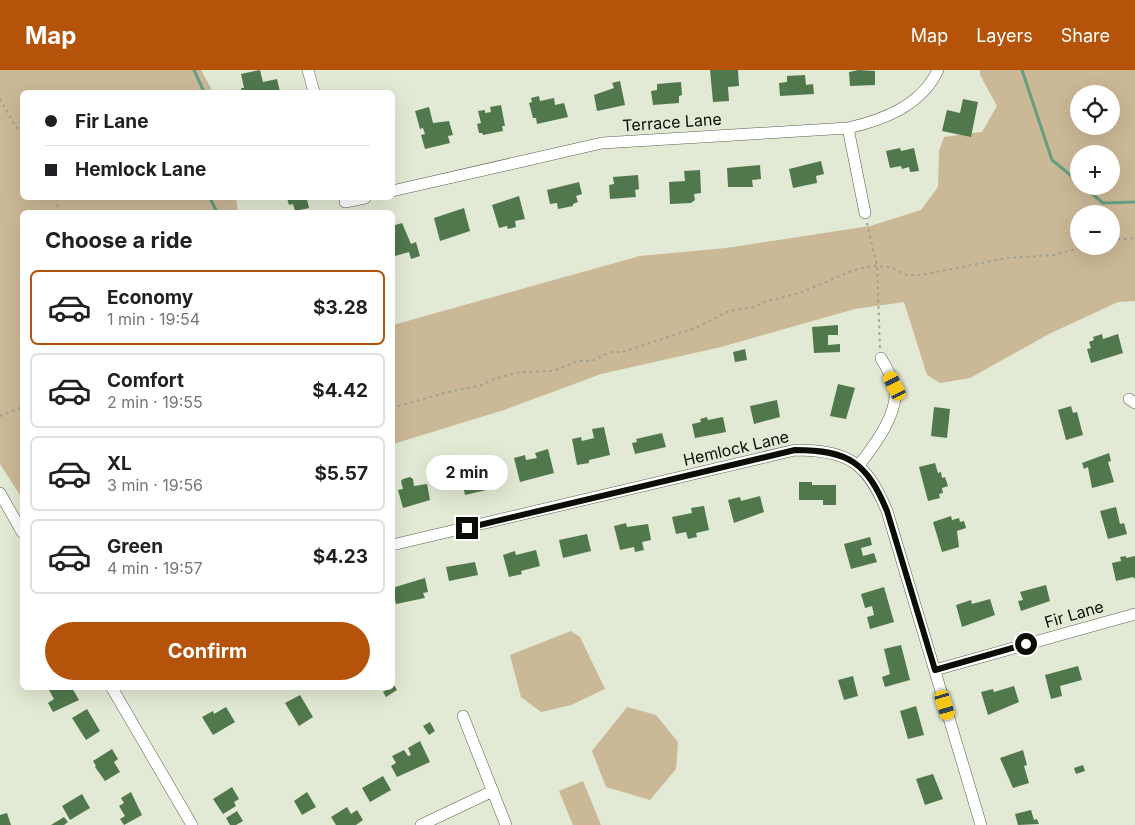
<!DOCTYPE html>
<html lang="en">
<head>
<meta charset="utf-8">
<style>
	:root { --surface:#fff; --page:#f6f6f6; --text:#202124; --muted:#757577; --line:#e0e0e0; --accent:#b45309 }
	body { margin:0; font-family:Inter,sans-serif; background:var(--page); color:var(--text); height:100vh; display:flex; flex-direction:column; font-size:19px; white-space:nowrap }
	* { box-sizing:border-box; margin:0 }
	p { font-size:16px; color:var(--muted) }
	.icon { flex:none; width:28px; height:28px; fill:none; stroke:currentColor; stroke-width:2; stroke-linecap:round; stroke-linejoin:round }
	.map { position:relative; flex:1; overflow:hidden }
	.side { position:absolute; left:20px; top:140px; width:375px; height:480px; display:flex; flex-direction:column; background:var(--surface); border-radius:8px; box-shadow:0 5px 20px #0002 }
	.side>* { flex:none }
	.banner { position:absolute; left:20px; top:20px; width:375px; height:110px; border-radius:8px; box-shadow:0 5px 20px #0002; display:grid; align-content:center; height:110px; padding:0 25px; background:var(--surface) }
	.fabs { position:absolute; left:1070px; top:15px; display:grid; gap:10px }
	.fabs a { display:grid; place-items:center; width:50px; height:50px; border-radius:50%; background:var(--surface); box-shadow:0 5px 20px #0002; font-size:25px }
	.end { position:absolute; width:22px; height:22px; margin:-11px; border:6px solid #0b0e07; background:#fff; box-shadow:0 0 0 2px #fff }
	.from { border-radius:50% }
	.bubble { position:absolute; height:35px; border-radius:18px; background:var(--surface); box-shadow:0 5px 20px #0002; font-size:16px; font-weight:700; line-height:35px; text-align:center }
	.car { position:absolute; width:15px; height:30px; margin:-15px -8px; border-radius:6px; box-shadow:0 0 4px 1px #0007; background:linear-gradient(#f5c518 24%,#345 0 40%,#f5c518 0 76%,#345 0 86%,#f5c518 0) }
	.banner b { display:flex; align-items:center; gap:18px; height:48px; font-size:19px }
	.banner b+b { border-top:1px solid var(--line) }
	.banner i { width:12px; height:12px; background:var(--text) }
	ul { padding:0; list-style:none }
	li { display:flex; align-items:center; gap:15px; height:75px; margin:0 10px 8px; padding:0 15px; border:2px solid var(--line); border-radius:8px }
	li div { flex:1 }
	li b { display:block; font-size:19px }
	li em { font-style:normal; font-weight:700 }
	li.active { border-color:var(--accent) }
	li>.icon { width:45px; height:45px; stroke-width:1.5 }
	h2 { padding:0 25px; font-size:22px; line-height:60px }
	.cta { display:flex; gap:10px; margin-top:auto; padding:10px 25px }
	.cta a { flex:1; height:58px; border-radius:30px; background:var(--accent); color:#fff; font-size:20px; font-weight:700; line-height:58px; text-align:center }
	header { display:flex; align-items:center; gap:30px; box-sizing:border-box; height:70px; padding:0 25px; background:var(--accent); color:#fff }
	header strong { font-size:24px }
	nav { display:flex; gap:28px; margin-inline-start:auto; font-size:18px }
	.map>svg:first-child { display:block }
</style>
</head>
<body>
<header>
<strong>Map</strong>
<nav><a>Map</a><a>Layers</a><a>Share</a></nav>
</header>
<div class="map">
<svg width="1135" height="755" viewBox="0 0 1135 755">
	<rect width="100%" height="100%" fill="#e2e9d4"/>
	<!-- green -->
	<path fill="#cbb896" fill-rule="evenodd" d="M0,0H201L213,22H22V128H236L238,142H22V428L0,394Z
		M980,0H1135V231L1118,232L1049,264L970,308L940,313L927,305L904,232L855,239L721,277L601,304L504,340L393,374V255L640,186L726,178L870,156L921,140L938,117L939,81L944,67L982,62L997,36L980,5ZM1079,24H1111V56H1079ZM1079,84H1111V116H1079ZM1079,144H1111V176H1079Z
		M571,561L580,567L605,619L571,635L541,642L521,627L510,585Z
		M627,637L656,645L678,672L676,699L650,730L606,717L592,681Z
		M583,711L601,755H573L559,721Z"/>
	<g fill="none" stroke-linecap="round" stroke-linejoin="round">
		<!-- stream -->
		<path stroke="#629f81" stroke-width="3" d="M194,0L204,22
			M1022,0L1052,90L1079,112
			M1083,116L1103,133L1135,132
			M210,128L217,142"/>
	</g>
	<!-- building -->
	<path fill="#51784d" d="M260,0L263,12L277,9L280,22H242L241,18H244L241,4Z
		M710,0H738L739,16L728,17L729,31L713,32Z
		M859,0L875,1V15L850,16L849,2Z
		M805,5L806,15L813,14L814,24L780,26L779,13L787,12V6Z
		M620,11L625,35L597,41L594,25L614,18L612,13Z
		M681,12L682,25L679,26V33L653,35L651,21L657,20V14Z
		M539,26L540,31L554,28L555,35L564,33L568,47L537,54L536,48H533L529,33L532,32L531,28Z
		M963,29L978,32L971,67L942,61L947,40L960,43Z
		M501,35L505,56H502L503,61L483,65L482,63H479L477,54L481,53L478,41L485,40V43L491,42L490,37Z
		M429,37L433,53L449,51L453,65L448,66L450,73L425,79L421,65L425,64L423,58L420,59L415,41Z
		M900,78L901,81L914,78L919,101L910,102L909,97L902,99L901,96L890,98L886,81Z
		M821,91L824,104L816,106L817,113L793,118L789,99Z
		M760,95L761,109L752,110L753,117H728L727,98Z
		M700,100L701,123L694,124L695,130L691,133L670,134L669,112L685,111L684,101Z
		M638,105L639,119L635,120L636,127L610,129L609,115L614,114L613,107Z
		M579,112L582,124L576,126L578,132L573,134V136L558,139L557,133L550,134L547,120Z
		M519,126L525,149L515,151L516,157L508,159L507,156L499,158L492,135Z
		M287,128H311L307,129L309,138L295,141L293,134L289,135Z
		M464,138L470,161L440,171L434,148Z
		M402,153L411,174L416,172L420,186L411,189L409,182L395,186L392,178V156Z
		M838,255V265H828V275L840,274V282L814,283L812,257Z
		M1102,264L1103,269L1118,264L1123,283L1091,293L1087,279L1091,278L1089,272L1094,270L1093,267Z
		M745,279L747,290L735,292L733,282Z
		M838,314L855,318L846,349L830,346Z
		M777,330L780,347L754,354L750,336Z
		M1071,336L1073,343L1077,342L1083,365L1066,370L1058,340Z
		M934,337L950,339L947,368L931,366Z
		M707,347L708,350L723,347L726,362L695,368L692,354L701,352L700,349Z
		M604,357L610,385L589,390V393L577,395L572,369L581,367L582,371L594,368L592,359Z
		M662,363L666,377L635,384L632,373L637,372L636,369Z
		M548,379L554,403L520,412L514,388L525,385L526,390L537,388L535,383Z
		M1109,383L1111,391L1108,392L1114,412L1092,418L1088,397L1084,399L1082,393Z
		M935,393L938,403L941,402L942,408L945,407L948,416L942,418L943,423L939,424L940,428L928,431L919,397Z
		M492,404L495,418L465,425L462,411Z
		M410,407L413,409L414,416L427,414L430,430L403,438L398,420L403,419L401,411L403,409Z
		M799,412H812V415H836V435H823V430H799Z
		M760,426L764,442L734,453L728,430L740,427L741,431Z
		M704,436L709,460L696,463L697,467L688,469L686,462L676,464L672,447L692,443L691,438Z
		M1116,437L1120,454L1124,453L1127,464L1108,469L1100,441Z
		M951,446L952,450L959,448L960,452L964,451L966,458L957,461L959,477L942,482L933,452Z
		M626,453L627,457L648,454L651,470L642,472L644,480L635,482L634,477L620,480L614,456Z
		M587,464L591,481L563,488L559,470Z
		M870,467L872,475L861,478L863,486L874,483L877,492L851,499L844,474Z
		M536,480L540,496L521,501L522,504L509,507L503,485L515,481L516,485Z
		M1126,486V488L1135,486V509L1133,507L1116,511L1112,493L1121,491L1120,487Z
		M475,492L478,505L449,511L446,497Z
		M425,508L428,522L423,523L425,528L396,534L392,518Z
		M1046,515L1050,531L1021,541L1018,531L1023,530L1020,522Z
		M884,517L894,552L870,559L867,547L874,545L872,536L865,538L861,524Z
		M990,529L995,545L962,557L956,535L971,530L972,534Z
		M901,575L910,610L885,617L882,607L890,604L884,579Z
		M1078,596L1082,610L1060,616L1062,626L1051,629L1045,605Z
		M853,606L858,626L844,630L838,610Z
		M394,615L397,620L386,627L383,622Z
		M1014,616L1019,632L988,645L981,622L993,619L994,622Z
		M54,618H72L79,630L53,642L48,633L54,629L49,620Z
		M300,625L313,647L299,656L285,633Z
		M916,636L924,665L908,669L900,641Z
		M226,637L235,652L213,665L202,647L213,641L214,644Z
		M87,639L100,661L86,670L72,648Z
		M430,652L435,661L429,665L423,656Z
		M420,671L430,692L397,707L391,696L396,693L392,686L404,680L408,686L411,685L408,678Z
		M112,679L118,689L114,692L120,702L105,711L95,697L96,696L93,691Z
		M1023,680L1027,695L1024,696L1029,713L1013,718L1000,688Z
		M1083,695L1085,701L1076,704L1074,698Z
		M933,704L943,729L925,735L916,709Z
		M383,706L391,720L370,732L362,718Z
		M232,717L239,729L234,732L236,736L223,744L213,729Z
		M131,722L142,745L124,755L120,749L125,746L119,736L124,733L121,728Z
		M307,722L316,737L302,745L294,731Z
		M82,724L90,738L70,750L62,736Z
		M347,737L351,744L357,740L363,750L356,755H336L331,747Z
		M1031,740L1034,750L1037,749L1039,754L1018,755L1015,744Z
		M237,741L243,751L236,755H230L226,748Z
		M7,743L11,755H0V745Z
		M64,747L68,752L64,755H51Z"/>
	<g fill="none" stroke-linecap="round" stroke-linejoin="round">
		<defs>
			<path id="minor" d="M308,0L314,22
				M848,58L865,143
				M392,121L602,73L848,58C883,50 921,36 938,0
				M345,132L365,128
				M1129,329L1135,333
				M859,395C874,376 901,341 894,315C892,306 885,296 881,288
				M0,423L22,462
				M392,475L795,380C849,380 867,393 887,441L981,755
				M935,600L1135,544
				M112,618L192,755
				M463,646L506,755
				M421,755L493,721"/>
		</defs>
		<!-- minor casing -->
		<use href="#minor" stroke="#5a604e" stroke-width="12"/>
		<!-- path -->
		<path stroke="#9ba090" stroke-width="2" stroke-dasharray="2.5 4" stroke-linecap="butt" d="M0,29L16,57L22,61
			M56,128L59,142
			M867,153L877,196L880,278
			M1111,170L1135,168
			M392,338L448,322L482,315L494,309L520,302L553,301L578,291H592L610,282H623L695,258L729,241L755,237L767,231L800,223L854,200L872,196L890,197L907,205H921L1007,188L1054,185L1087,176
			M0,346L22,337"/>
		<!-- minor -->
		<use href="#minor" stroke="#fff" stroke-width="11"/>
	</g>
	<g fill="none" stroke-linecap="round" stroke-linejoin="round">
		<!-- route -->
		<path stroke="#0b0e07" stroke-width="6" d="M467,458L795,380C849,380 867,393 887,441L935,600L1026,574"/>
	</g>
	<g text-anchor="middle" stroke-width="4.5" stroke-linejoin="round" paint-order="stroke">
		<!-- street labels -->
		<g font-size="16" fill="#0b0e07" stroke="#e2e9d4">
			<text transform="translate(672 52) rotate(-4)" y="6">Terrace Lane</text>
			<text transform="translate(736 378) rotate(-13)" y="6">Hemlock Lane</text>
			<text transform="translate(1074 544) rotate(-16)" y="6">Fir Lane</text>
		</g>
	</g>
</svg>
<div class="fabs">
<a><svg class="icon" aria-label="locate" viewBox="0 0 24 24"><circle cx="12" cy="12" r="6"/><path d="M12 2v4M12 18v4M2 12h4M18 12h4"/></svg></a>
<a>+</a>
<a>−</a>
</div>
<i class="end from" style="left:1026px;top:574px"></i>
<i class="end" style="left:467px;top:458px"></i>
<div class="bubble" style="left:426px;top:385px;width:82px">2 min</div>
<i class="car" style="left:895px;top:316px;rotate:334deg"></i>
<i class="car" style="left:945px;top:635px;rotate:163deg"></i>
<div class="banner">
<b><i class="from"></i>Fir Lane</b>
<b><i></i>Hemlock Lane</b>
</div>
<section class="side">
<h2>Choose a ride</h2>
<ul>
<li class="active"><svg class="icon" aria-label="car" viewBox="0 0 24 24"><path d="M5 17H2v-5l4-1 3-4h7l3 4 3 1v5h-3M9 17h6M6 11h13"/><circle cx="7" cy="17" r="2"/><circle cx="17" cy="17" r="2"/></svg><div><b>Economy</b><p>1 min · 19:54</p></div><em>$3.28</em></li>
<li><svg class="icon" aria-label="car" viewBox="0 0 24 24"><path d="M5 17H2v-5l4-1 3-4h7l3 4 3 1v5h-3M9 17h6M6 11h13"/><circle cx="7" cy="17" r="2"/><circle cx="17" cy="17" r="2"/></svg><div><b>Comfort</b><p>2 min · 19:55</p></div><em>$4.42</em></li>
<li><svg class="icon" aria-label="car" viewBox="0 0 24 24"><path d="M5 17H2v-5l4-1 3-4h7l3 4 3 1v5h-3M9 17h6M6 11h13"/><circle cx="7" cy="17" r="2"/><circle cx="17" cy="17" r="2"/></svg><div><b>XL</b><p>3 min · 19:56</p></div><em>$5.57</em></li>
<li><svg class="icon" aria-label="car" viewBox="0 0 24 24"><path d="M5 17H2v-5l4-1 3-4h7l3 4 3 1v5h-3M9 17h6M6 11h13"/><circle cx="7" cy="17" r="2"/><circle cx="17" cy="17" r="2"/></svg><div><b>Green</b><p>4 min · 19:57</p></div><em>$4.23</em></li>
</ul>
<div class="cta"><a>Confirm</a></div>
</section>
</div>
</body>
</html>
